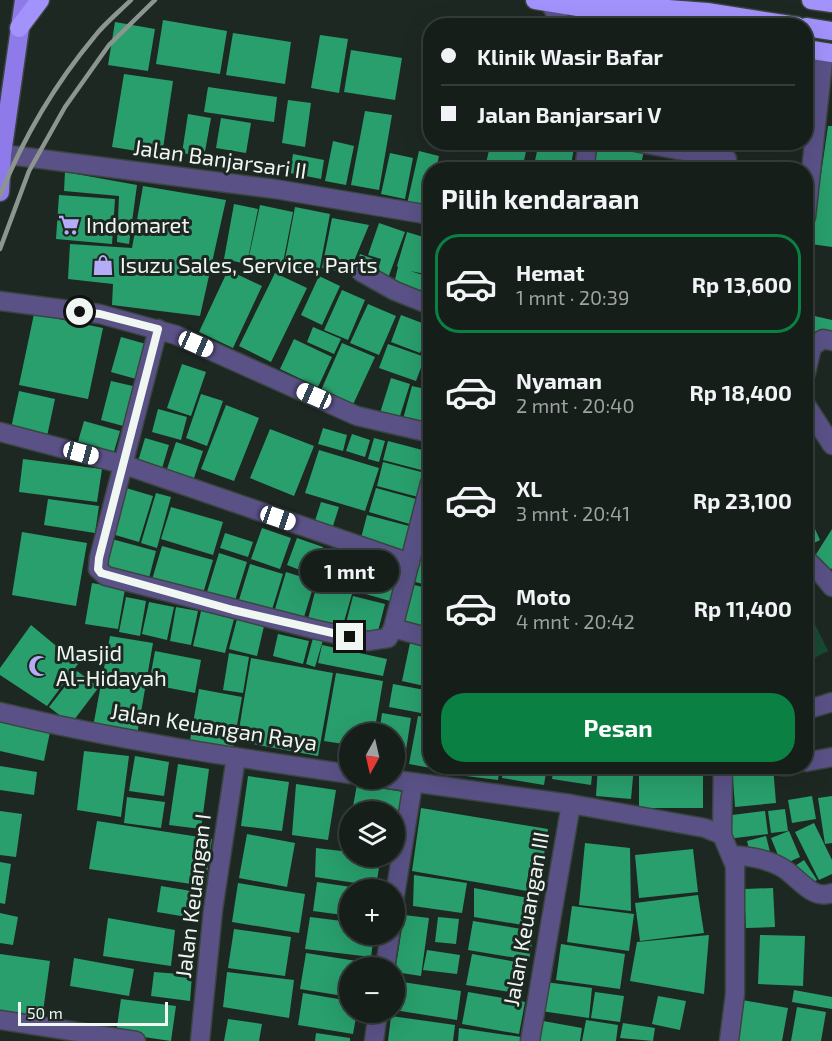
<!DOCTYPE html>
<html lang="id">
<head>
<meta charset="utf-8">
<style>
	:root { --surface:#161e1a; --page:#1f2723; --text:#f1f3f6; --muted:#9ea2a2; --line:#353c39; --accent:#0b8043 }
	body { margin:0; font-family:"Exo 2",sans-serif; background:var(--page); color:var(--text); height:100vh; display:flex; flex-direction:column; font-size:22px; white-space:nowrap }
	* { box-sizing:border-box; margin:0 }
	p { font-size:20px; color:var(--muted) }
	.icon { flex:none; width:33px; height:33px; fill:none; stroke:currentColor; stroke-width:2; stroke-linecap:round; stroke-linejoin:round }
	.map { position:relative; flex:1; overflow:hidden }
	.side { position:absolute; left:423px; top:162px; width:390px; height:612px; display:flex; flex-direction:column; background:var(--surface); border-radius:24px; box-shadow:0 6px 24px #0002,0 0 0 2px var(--line) }
	.side>* { flex:none }
	.guide { position:absolute; left:423px; top:18px; width:390px; height:132px; border-radius:24px; box-shadow:0 6px 24px #0002,0 0 0 2px var(--line); display:grid; align-content:center; height:132px; padding:0 18px; background:var(--surface) }
	.needle { width:39px; rotate:188deg }
	.tools { position:absolute; left:339px; top:723px; display:grid; gap:12px }
	.tools a { display:grid; place-items:center; width:66px; height:66px; border-radius:50%; background:var(--surface); box-shadow:0 6px 24px #0002,0 0 0 2px var(--line); font-size:30px }
	.scale { position:absolute; left:18px; bottom:15px; width:150px; box-sizing:border-box; padding-left:6px; border:3px solid #f0f6f2; border-top:0; font-size:16px; line-height:21px; white-space:nowrap; color:#f0f6f2; -webkit-text-stroke:4px #1e2823; paint-order:stroke }
	.end { position:absolute; width:27px; height:27px; margin:-14px; border:8px solid #f0f6f2; background:#111; box-shadow:0 0 0 3px #111 }
	.from { border-radius:50% }
	.bubble { position:absolute; height:42px; border-radius:21px; background:var(--surface); box-shadow:0 6px 24px #0002,0 0 0 2px var(--line); font-size:20px; font-weight:700; line-height:42px; text-align:center }
	.car { position:absolute; width:18px; height:36px; margin:-18px -9px; border-radius:8px; box-shadow:0 0 4px 2px #0007; background:linear-gradient(#fff 24%,#345 0 40%,#fff 0 76%,#345 0 86%,#fff 0) }
	.guide b { display:flex; align-items:center; gap:21px; height:57px; font-size:22px }
	.guide b+b { border-top:2px solid var(--line) }
	.guide i { width:15px; height:15px; background:var(--text) }
	ul { padding:0; list-style:none }
	li { display:flex; align-items:center; gap:18px; height:99px; margin:0 12px 9px; padding:0 6px; border:3px solid transparent; border-radius:24px }
	li div { flex:1 }
	li b { display:block; font-size:22px }
	li em { font-style:normal; font-weight:700 }
	li.selected { border-color:var(--accent) }
	li>.icon { width:54px; height:54px; stroke-width:1.5 }
	h2 { padding:0 18px; font-size:27px; line-height:72px }
	.action { display:flex; gap:12px; margin-top:auto; padding:12px 18px }
	.action a { flex:1; height:69px; border-radius:24px; background:var(--accent); color:#fff; font-size:24px; font-weight:700; line-height:69px; text-align:center }
	.map>svg:first-child { display:block }
</style>
</head>
<body>
<div class="map">
<svg width="832" height="1041" viewBox="0 0 832 1041">
	<rect width="100%" height="100%" fill="#1e2823"/>
	<!-- green -->
	<path fill="#194a33" d="M811,616L828,651L806,662V619Z"/>
	<!-- building -->
	<path fill="#299f6d" d="M163,20L227,31L220,74L156,64Z
		M115,22L155,29L148,71L108,65Z
		M233,33L291,42L285,84L226,75Z
		M320,35L348,39L339,93L311,88Z
		M351,50L402,58L395,100L344,92Z
		M124,74L173,81L162,155L112,147Z
		M208,87L277,97L274,122L204,112Z
		M288,100L311,103L305,147L282,143Z
		M365,111L392,115L379,190L351,185Z
		M188,114L211,118L204,157L182,153Z
		M221,118L251,123L246,153L216,148Z
		M828,126H832V247L811,244Z
		M333,141L354,146L346,185L325,181Z
		M491,142H528L522,170L486,163Z
		M539,142L575,143L570,170H533Z
		M598,142H611L644,150L640,170L592,168Z
		M419,151L439,156L436,170H430V194L427,209L407,204Z
		M390,153L413,158L405,199L381,194Z
		M293,154L324,160L321,179L290,173Z
		M685,154L732,166L731,170H681Z
		M65,172L137,185L129,244L117,242L119,196L64,191Z
		M143,186L226,200L200,316L112,305L113,284L68,279L70,244L132,248Z
		M59,195L115,199L112,244L56,239Z
		M234,204L258,209L247,264L224,259Z
		M260,205L293,212L282,268L248,261Z
		M295,207L330,214L319,272L284,265Z
		M332,218L369,225L349,273L322,268Z
		M379,223L405,232L387,281L376,277L381,259L368,255Z
		M407,232L430,239V254L425,274L410,271L426,276L418,297L393,288L398,267L397,266Z
		M360,254L379,261L372,276L355,268Z
		M228,270L262,286L233,348L199,332Z
		M275,273L307,288L271,362L239,346Z
		M319,276L340,286L322,325L301,315Z
		M342,290L365,300L348,340L324,330Z
		M368,304L396,316L379,355L350,343Z
		M34,314L103,328L88,399L19,385Z
		M806,314L832,320V336L806,329Z
		M401,315L430,326L420,353L391,342Z
		M313,327L341,339L334,354L307,342Z
		M121,337L146,344L136,379L111,372Z
		M294,339L332,357L318,387L280,369Z
		M342,343L375,357L350,411L318,397Z
		M388,344L425,357L416,381L379,368Z
		M430,351V386L421,384Z
		M182,364L206,372L191,416L167,408Z
		M391,378L410,384L399,419L380,413Z
		M111,381L137,387L127,427L101,420Z
		M412,386L430,390V426L403,419Z
		M19,391L55,399L46,441L10,433Z
		M201,394L223,401L207,446L186,438Z
		M226,405L259,418L234,481L201,469Z
		M158,409L187,417L181,440L152,432Z
		M84,421L120,431L113,455L77,445Z
		M323,428L347,435L343,451L318,444Z
		M270,429L314,446L294,496L250,478Z
		M352,434L370,440L365,457L346,451Z
		M145,438L169,445L160,475L136,468Z
		M374,438L385,441L379,462L368,459Z
		M388,441L430,452L425,471L383,460Z
		M176,442L203,451L192,484L165,475Z
		M319,450L379,468L365,511L305,493Z
		M23,459L102,469L97,502L19,492Z
		M383,462L425,473L418,497L377,486Z
		M126,488L153,496L139,542L112,534Z
		M376,488L420,500L413,525L369,512Z
		M156,493L171,497L157,548L141,543Z
		M48,499L99,506L95,533L44,525Z
		M321,502L339,507L332,529L314,524Z
		M171,507L223,522L213,555L161,539Z
		M806,509L820,540L806,547Z
		M367,515L409,526L403,550L361,538Z
		M423,517L430,519V551L415,547Z
		M262,528L291,538L280,569L251,559Z
		M832,529V568L830,571L813,559Z
		M22,532L87,543L76,606L12,595Z
		M225,533L253,542L248,557L220,548Z
		M108,538L156,551L148,582L100,570Z
		M297,538L323,547L313,575L287,565Z
		M162,546L213,560L202,597L151,583Z
		M416,550L430,554V586L408,580Z
		M323,552L357,562L350,588L316,577Z
		M219,553L247,562L234,604L206,595Z
		M361,557L400,568L390,601L352,590Z
		M250,564L283,574L271,613L238,603Z
		M286,572L315,581L304,617L275,609Z
		M92,583L125,589L118,629L85,624Z
		M407,583L430,589V630L397,622Z
		M317,584L352,594L341,632L307,623Z
		M353,596L385,604L376,639L344,631Z
		M126,597L146,601L140,636L119,632Z
		M149,602L174,607L167,640L142,634Z
		M176,607L198,611L191,645L170,641Z
		M201,611L234,619L225,653L193,646Z
		M237,619L264,626L257,656L229,649Z
		M31,625L78,664L47,706L0,675V668Z
		M278,634L309,641L303,664L273,656Z
		M110,636L153,643L137,735L93,727Z
		M313,638L323,640L315,667L306,664Z
		M410,643L430,647L429,687L402,681Z
		M322,645L387,659L383,676L318,663Z
		M155,651L201,660L195,693L149,684Z
		M229,653L249,657L243,693L223,690Z
		M251,658L333,673L318,756L237,741Z
		M77,671L99,687L71,724L49,707Z
		M336,673L383,681L374,734H350V745L324,741Z
		M393,684L425,690L421,713L389,707Z
		M199,689L242,697L232,754L189,746Z
		M382,713L411,718L404,763L394,761V734H379Z
		M418,716L430,718V766H448L447,771L409,764Z
		M0,719L50,732L44,761L0,751Z
		M84,751L129,756L121,817L77,810Z
		M135,756L169,762L164,796L129,791Z
		M178,764L209,769L201,829L169,825Z
		M0,766L37,772L34,795L0,790Z
		M459,766H500L498,780L458,775Z
		M504,766H547L544,785L502,778Z
		M554,766H593L591,785L552,779Z
		M598,766H634L631,799L596,796Z
		M732,766H773L776,803L735,807Z
		M639,771H703V808H639Z
		M248,776L289,782L282,831L241,826Z
		M296,784L336,790L328,840L292,835Z
		M357,784L403,792L396,833L394,812H352Z
		M812,796L816,819L792,823L788,800Z
		M832,796V843L825,844L818,798Z
		M127,797L165,802L161,828L124,823Z
		M421,808L548,829L538,893L412,871Z
		M785,809L788,831L771,833L768,811Z
		M0,811L22,814L16,857L0,855Z
		M765,811L768,834L727,839L724,816Z
		M97,821L212,839L205,886L89,869Z
		M814,823L832,860V874L819,880L795,832Z
		M789,831L800,857L782,865L771,838Z
		M247,834L295,843L287,887L239,878Z
		M766,836L770,852L751,857L747,841Z
		M585,843L630,848L631,911L579,905Z
		M316,848L350,852V856H381L376,886L315,877Z
		M693,849L698,892L639,898L635,855Z
		M804,860L817,880L808,886L795,866Z
		M0,862L11,864L5,904L0,903Z
		M414,875L467,883L462,913L413,906Z
		M317,882L358,888L350,890V916L313,911Z
		M238,883L305,894L299,933L232,922Z
		M161,886L191,891L187,917L157,912Z
		M474,888L539,900L535,927L474,917Z
		M773,888L775,927L746,928L744,889Z
		M698,895L704,933L640,941L635,903Z
		M572,906L634,914L629,951L567,942Z
		M0,913L18,917L13,945L0,943Z
		M404,915L429,918L421,976L395,972Z
		M310,917L350,922V934H374L371,957L305,949Z
		M438,917L459,919L456,944L435,942Z
		M108,918L175,930L171,966L103,956Z
		M473,921L534,931L529,960L468,950Z
		M234,929L291,937L285,976L228,968Z
		M709,935L704,994L630,981L637,942Z
		M760,935L805,936L803,986L758,984Z
		M561,944L625,954L620,989L556,980Z
		M427,950L460,955L457,974L423,970Z
		M306,953L363,962V968H350V997L300,989Z
		M0,954L50,961L42,1019L0,1014Z
		M472,954L528,964L523,994L466,985Z
		M74,958L134,969L129,996L70,986Z
		M154,972L192,975L190,1001L151,996Z
		M227,972L294,980L289,1018L223,1007Z
		M396,981L461,991L457,1020L394,1010Z
		M545,982L592,988L589,1018L541,1011Z
		M794,990L832,997V1009L792,1002Z
		M468,992L525,1002L519,1034L462,1024Z
		M595,992L624,996L620,1022L591,1018Z
		M303,993L350,1001V1012H357L353,1034L298,1025Z
		M658,996L686,1001L680,1030L652,1024Z
		M121,999L176,1006L171,1041L116,1033Z
		M742,1000L788,1008L782,1041H735Z
		M797,1007L826,1012L821,1041H791Z
		M391,1016L455,1025L453,1041H388Z
		M228,1019L262,1024L259,1041H224Z
		M586,1020L618,1025L616,1041H582Z
		M543,1021L582,1028L580,1041H539Z
		M623,1023L655,1028L653,1041L620,1038Z
		M459,1028L521,1037L520,1041H458Z
		M316,1033L350,1038V1041H315Z"/>
	<g fill="none" stroke-linecap="round" stroke-linejoin="round">
		<defs>
			<path id="minor" d="M549,2L563,26
				M635,142L727,159
				M2,154L275,189L430,215
				M584,170L588,142
				M806,217L824,52
				M361,272L395,291L430,305
				M0,301L100,314L176,335L357,416L430,433
				M158,329L99,558L98,569L106,576L313,629L368,641L388,638L393,628L430,483
				M806,373L812,347L823,339L832,341
				M806,405L832,445
				M0,432L122,464L410,563
				M806,559L823,576L832,587
				M393,628L430,638
				M806,710L832,702
				M0,712C115,740 233,757 350,774
				M806,762L832,757
				M723,766L722,835L735,866V994L729,1041
				M781,766H789
				M382,778L571,804L705,828L722,835
				M731,855C747,856 767,859 781,867C798,876 811,901 832,893
				M394,901L413,783
				M385,968L390,934
				M0,1020L136,1041
				M200,1041L213,910L236,757
				M374,1041L378,1012
				M530,1041L571,804"/>
			<path id="major" d="M0,192L2,154L24,0"/>
			<path id="highway" d="M535,0L590,9
				M811,0L832,3
				M579,7L668,9L707,12L797,26
				M632,17L680,26
				M806,27L832,31
				M19,28L40,0
				M806,49L832,53"/>
		</defs>
		<!-- minor casing -->
		<use href="#minor" stroke="#3b4540" stroke-width="21"/>
		<!-- major casing -->
		<use href="#major" stroke="#3b4540" stroke-width="21"/>
		<!-- highway casing -->
		<use href="#highway" stroke="#3b4540" stroke-width="21"/>
		<!-- minor -->
		<use href="#minor" stroke="#5a5287" stroke-width="18"/>
		<!-- major -->
		<use href="#major" stroke="#8e7be9" stroke-width="18"/>
		<!-- highway -->
		<use href="#highway" stroke="#a292fb" stroke-width="18"/>
		<!-- rail -->
		<path stroke="#8d9590" stroke-width="4.5" d="M0,196C23,138 55,84 95,36C105,23 119,12 131,0
			M0,249L29,171L65,107L109,45L155,0"/>
	</g>
	<g fill="none" stroke-linecap="round" stroke-linejoin="round">
		<!-- route -->
		<path stroke="#f0f6f2" stroke-width="8" d="M80,312L100,314L158,329L99,558L98,569L101,573L233,610L350,637"/>
	</g>
	<!-- icons -->
	<defs>
		<symbol id="supermarket-bare" viewBox="-9 -9 18 18"><path d="M-6-5.5h2.5l.6 2H6L4.5 2H-2.5L-4.4-4H-6ZM-1.5 3.2a1.3 1.3 0 1 0 .1 0ZM3 3.2a1.3 1.3 0 1 0 .1 0Z" fill="#b5acf8" stroke="#1e2823" stroke-width="2.5" paint-order="stroke"/></symbol>
		<symbol id="shop-bare" viewBox="-9 -9 18 18"><path d="M-5-2.5h2.3a2.7 3.5 0 0 1 5.4 0H5L5.5 6h-11ZM-1.5-2.5h3a1.5 2.3 0 0 0-3 0Z" fill="#b5acf8" stroke="#1e2823" stroke-width="2.5" paint-order="stroke"/></symbol>
		<symbol id="mosque-bare" viewBox="-9 -9 18 18"><path d="M3.5-4.9A6 6 0 1 0 3.5 4.9A5 5 0 1 1 3.5-4.9Z" fill="#b5acf8" stroke="#1e2823" stroke-width="2.5" paint-order="stroke"/></symbol>
	</defs>
	<g fill-rule="evenodd">
		<use href="#supermarket-bare" x="54" y="210" width="30" height="30"/>
		<use href="#shop-bare" x="88" y="250" width="30" height="30"/>
		<use href="#mosque-bare" x="24" y="651" width="30" height="30"/>
	</g>
	<g text-anchor="middle" stroke-width="6" stroke-linejoin="round" paint-order="stroke">
		<!-- street labels -->
		<g font-size="22" fill="#f0f6f2" stroke="#1e2823">
			<text transform="translate(220 159) rotate(8)" y="8">Jalan Banjarsari II</text>
			<text transform="translate(214 727) rotate(9)" y="8">Jalan Keuangan Raya</text>
			<text transform="translate(193 896) rotate(-83)" y="8">Jalan Keuangan I</text>
			<text transform="translate(526 919) rotate(-80)" y="8">Jalan Keuangan III</text>
		</g>
		<!-- poi labels -->
		<g font-size="22" fill="#f0f6f2" stroke="#1e2823" text-anchor="start">
			<text x="86" y="233">Indomaret</text>
			<text x="120" y="273">Isuzu Sales, Service, Parts</text>
			<text x="56" y="661">Masjid<tspan x="56" dy="25">Al-Hidayah</tspan></text>
		</g>
	</g>
</svg>
<div class="tools">
<a><svg class="needle" viewBox="-14 -14 28 28"><path d="M0-13l5 13h-10z" fill="#e53935"/><path d="M0 13l5-13h-10z" fill="#9ea2a2"/></svg></a>
<a><svg class="icon" aria-label="layers" viewBox="0 0 24 24"><path d="M12 4l9 5-9 5-9-5zM3 14l9 5 9-5"/></svg></a>
<a>+</a>
<a>−</a>
</div>
<div class="scale">50 m</div>
<i class="end from" style="left:80px;top:312px"></i>
<i class="end" style="left:350px;top:637px"></i>
<div class="bubble" style="left:300px;top:550px;width:99px">1 mnt</div>
<i class="car" style="left:196px;top:344px;rotate:114deg"></i>
<i class="car" style="left:314px;top:396px;rotate:294deg"></i>
<i class="car" style="left:81px;top:453px;rotate:105deg"></i>
<i class="car" style="left:278px;top:518px;rotate:109deg"></i>
<div class="guide">
<b><i class="from"></i>Klinik Wasir Bafar</b>
<b><i></i>Jalan Banjarsari V</b>
</div>
<section class="side">
<h2>Pilih kendaraan</h2>
<ul>
<li class="selected"><svg class="icon" aria-label="car" viewBox="0 0 24 24"><path d="M5 17H2v-5l4-1 3-4h7l3 4 3 1v5h-3M9 17h6M6 11h13"/><circle cx="7" cy="17" r="2"/><circle cx="17" cy="17" r="2"/></svg><div><b>Hemat</b><p>1 mnt · 20:39</p></div><em>Rp 13,600</em></li>
<li><svg class="icon" aria-label="car" viewBox="0 0 24 24"><path d="M5 17H2v-5l4-1 3-4h7l3 4 3 1v5h-3M9 17h6M6 11h13"/><circle cx="7" cy="17" r="2"/><circle cx="17" cy="17" r="2"/></svg><div><b>Nyaman</b><p>2 mnt · 20:40</p></div><em>Rp 18,400</em></li>
<li><svg class="icon" aria-label="car" viewBox="0 0 24 24"><path d="M5 17H2v-5l4-1 3-4h7l3 4 3 1v5h-3M9 17h6M6 11h13"/><circle cx="7" cy="17" r="2"/><circle cx="17" cy="17" r="2"/></svg><div><b>XL</b><p>3 mnt · 20:41</p></div><em>Rp 23,100</em></li>
<li><svg class="icon" aria-label="car" viewBox="0 0 24 24"><path d="M5 17H2v-5l4-1 3-4h7l3 4 3 1v5h-3M9 17h6M6 11h13"/><circle cx="7" cy="17" r="2"/><circle cx="17" cy="17" r="2"/></svg><div><b>Moto</b><p>4 mnt · 20:42</p></div><em>Rp 11,400</em></li>
</ul>
<div class="action"><a>Pesan</a></div>
</section>
</div>
</body>
</html>
